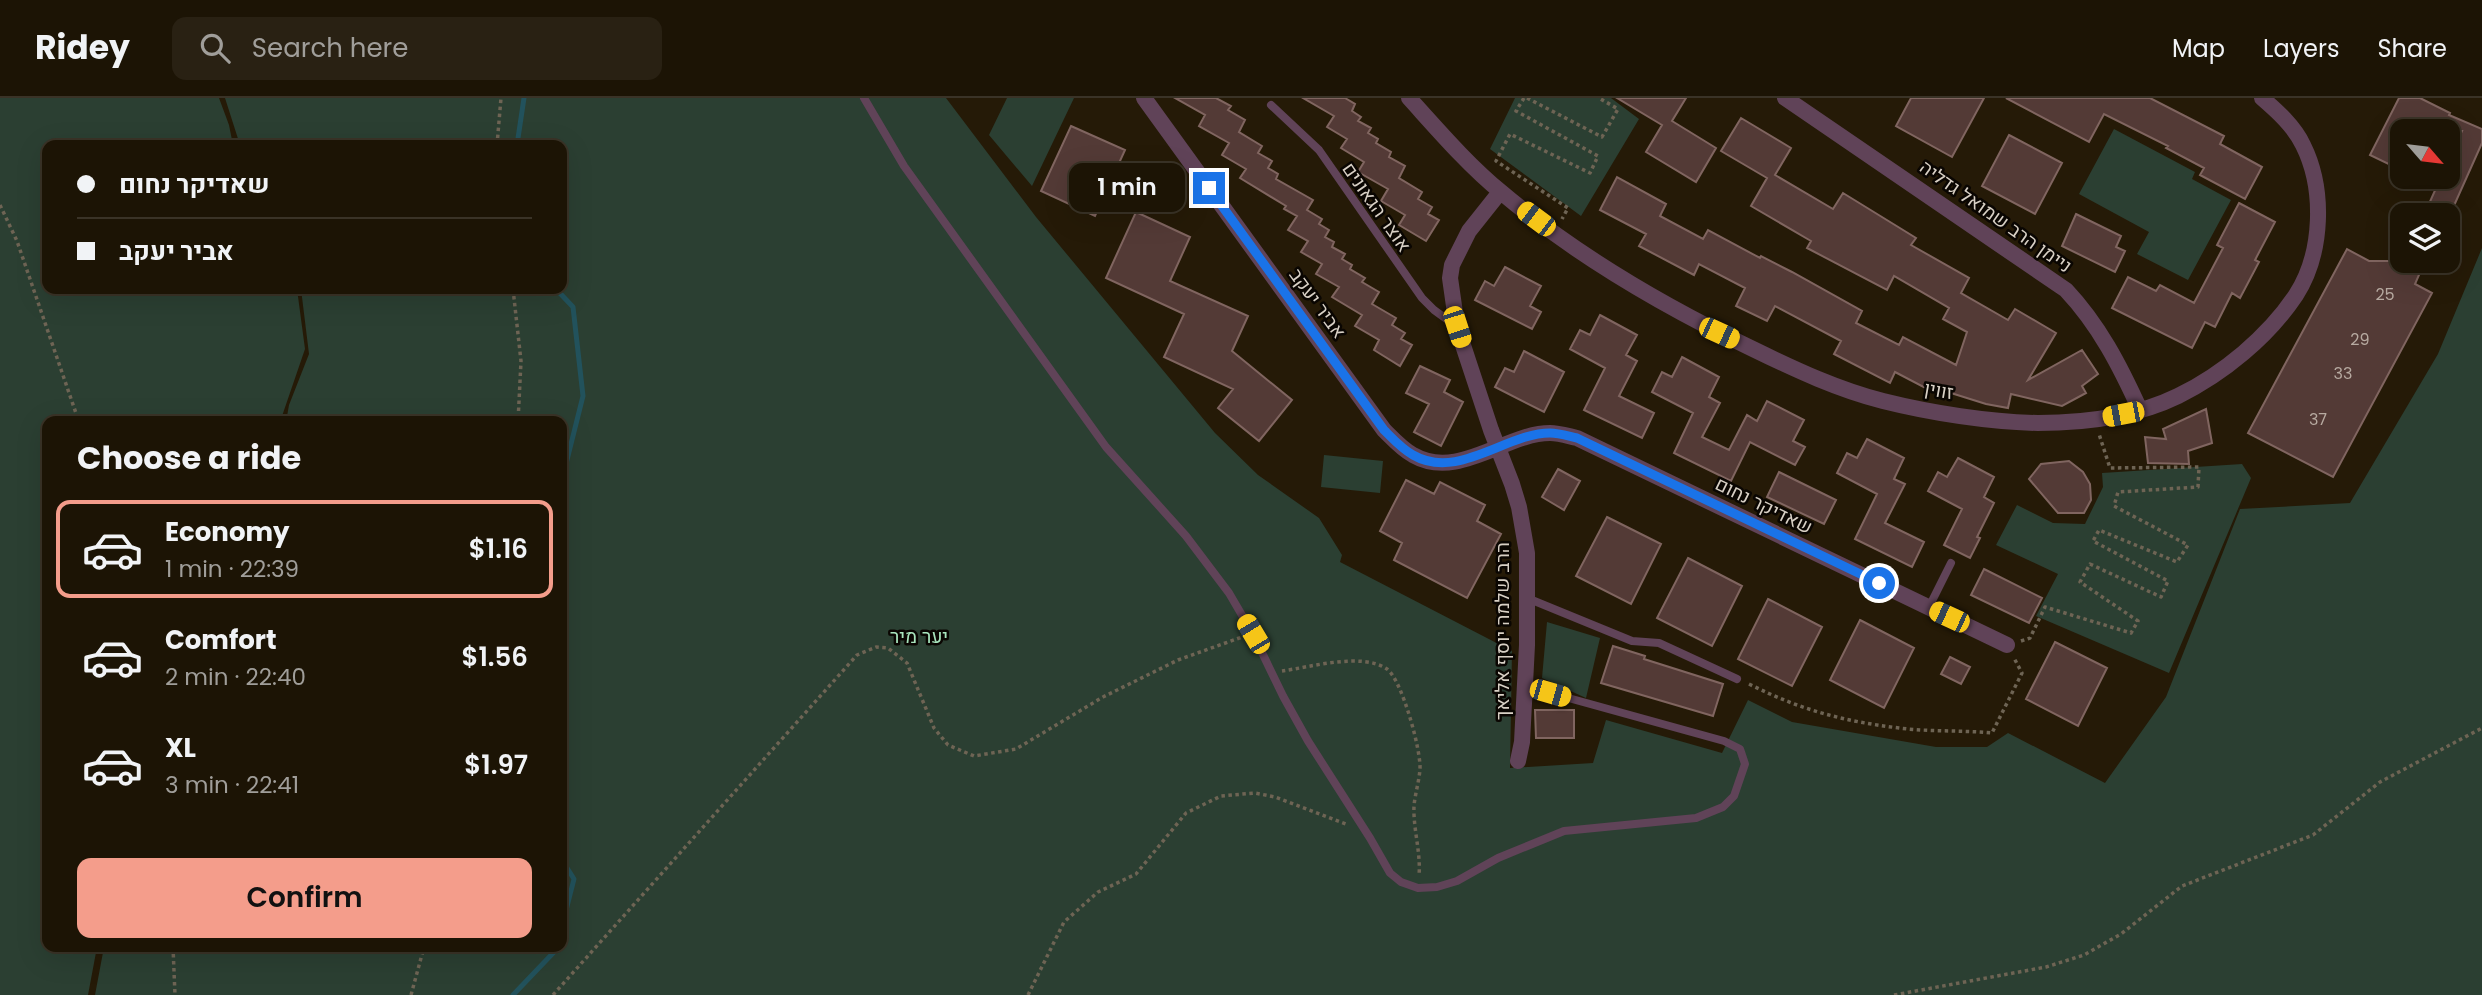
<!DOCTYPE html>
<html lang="en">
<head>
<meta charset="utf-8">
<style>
	:root { --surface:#1c1405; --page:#292113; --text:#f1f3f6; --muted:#a09e9a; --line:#3a3327; --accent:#f49d8b }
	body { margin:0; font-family:Poppins,Heebo,sans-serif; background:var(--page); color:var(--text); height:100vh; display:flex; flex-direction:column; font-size:26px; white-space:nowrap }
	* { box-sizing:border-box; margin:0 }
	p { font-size:23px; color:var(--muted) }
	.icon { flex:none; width:38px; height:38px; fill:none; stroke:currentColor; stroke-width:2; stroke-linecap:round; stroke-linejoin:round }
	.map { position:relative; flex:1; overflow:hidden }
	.details { position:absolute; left:42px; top:318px; width:525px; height:536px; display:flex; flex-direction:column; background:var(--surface); border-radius:14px; box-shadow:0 7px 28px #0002,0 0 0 2px var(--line) }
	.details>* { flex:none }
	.top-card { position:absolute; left:42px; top:42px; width:525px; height:154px; border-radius:14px; box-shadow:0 7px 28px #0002,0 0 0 2px var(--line); display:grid; align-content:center; height:154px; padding:0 35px; background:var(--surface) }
	.needle { width:46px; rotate:118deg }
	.controls { position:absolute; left:2390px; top:21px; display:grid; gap:14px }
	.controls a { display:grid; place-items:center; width:70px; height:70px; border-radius:14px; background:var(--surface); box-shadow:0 7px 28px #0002,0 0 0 2px var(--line); font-size:35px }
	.end { position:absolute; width:32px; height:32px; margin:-16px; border:9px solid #1a73e8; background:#fff; box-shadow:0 0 0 4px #fff }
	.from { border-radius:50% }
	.bubble { position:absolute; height:49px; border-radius:14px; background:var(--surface); box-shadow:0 7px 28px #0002,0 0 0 2px var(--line); font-size:23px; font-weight:600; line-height:49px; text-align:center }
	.car { position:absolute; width:21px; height:42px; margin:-21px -10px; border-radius:9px; box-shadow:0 0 5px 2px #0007; background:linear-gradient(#f5c518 24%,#345 0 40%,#f5c518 0 76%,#345 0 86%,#f5c518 0) }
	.top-card b { display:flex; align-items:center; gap:24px; height:66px; font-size:26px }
	.top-card b+b { border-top:2px solid var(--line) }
	.top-card i { width:18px; height:18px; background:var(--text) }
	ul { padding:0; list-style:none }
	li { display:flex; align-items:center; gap:21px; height:98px; margin:0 14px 10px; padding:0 21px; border:4px solid transparent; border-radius:14px }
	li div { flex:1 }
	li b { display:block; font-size:26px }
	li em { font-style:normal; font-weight:600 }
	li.active { border-color:var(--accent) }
	li>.icon { width:63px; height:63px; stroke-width:1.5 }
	h2 { padding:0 35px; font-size:32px; line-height:84px }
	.button { display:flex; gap:14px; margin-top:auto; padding:14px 35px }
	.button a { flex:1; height:80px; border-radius:14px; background:var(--accent); color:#111; font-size:28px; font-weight:600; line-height:80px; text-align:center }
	header { display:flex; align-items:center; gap:42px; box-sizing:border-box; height:98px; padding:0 35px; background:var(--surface); border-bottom:2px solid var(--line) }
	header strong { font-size:33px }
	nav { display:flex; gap:38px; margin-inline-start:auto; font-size:24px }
	.search { width:490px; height:63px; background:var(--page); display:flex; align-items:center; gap:18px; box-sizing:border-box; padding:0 24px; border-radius:14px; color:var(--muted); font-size:26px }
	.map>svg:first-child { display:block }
</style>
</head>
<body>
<header>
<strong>Ridey</strong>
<div class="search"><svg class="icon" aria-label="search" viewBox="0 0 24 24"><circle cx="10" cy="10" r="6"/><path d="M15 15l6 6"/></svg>Search here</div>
<nav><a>Map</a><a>Layers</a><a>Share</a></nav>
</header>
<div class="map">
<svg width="2482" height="897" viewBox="0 0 2482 897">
	<rect width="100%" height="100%" fill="#251a07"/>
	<!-- green -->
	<path fill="#2b3f32" d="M0,0H219L229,27L233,47H47V191H297L305,251L280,324H47V849H97L88,897H0Z
		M225,0H946L1036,119L1215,335L1258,377L1319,420L1342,457L1340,464L1512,553L1510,670L1593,665L1606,622L1722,655L1748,602L1792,624L1936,649H1987L2008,635L2105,685L2166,599L2240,411L2350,405L2438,256L2482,150V897H95L104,849H562V324H286L289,307L309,256L301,191H562V47H240Z
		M1007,0H1074L1032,88L989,37Z
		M1515,0H1611L1639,21L1581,118L1490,51Z
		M2114,31L2195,74L2192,81L2231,102L2188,182L2137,156L2149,134L2079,96Z
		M1324,357L1383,363L1380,395L1321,389Z
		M2242,366L2251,380L2169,575L2036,518L2058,476L1996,447L2017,407L2053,425L2085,426L2103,389L2102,375Z
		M1547,524L1600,540L1586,600L1542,580Z"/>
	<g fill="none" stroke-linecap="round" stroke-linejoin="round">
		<!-- stream -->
		<path stroke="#22525c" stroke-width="5" d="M517,47L524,0
			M556,191L573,209L583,298L562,382
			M562,762L574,781L562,828
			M513,897L555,853L556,849"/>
	</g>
	<!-- building -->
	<path fill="#533a36" stroke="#806560" stroke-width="2" d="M1175,0H1216L1231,8L1228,12L1245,22L1239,34L1262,48L1258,55L1272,63L1268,70L1278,76L1276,81L1313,102L1307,112L1322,121L1319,126L1329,132L1325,139L1334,144L1332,149L1345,156L1342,161L1352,167L1350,171L1365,180L1362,184L1379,194L1372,206L1396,220L1392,227L1405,235L1401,241L1412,247L1400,268L1374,252L1379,242L1355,228L1362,217L1332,199L1339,189L1316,176L1322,166L1301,154L1308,143L1288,132L1297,118L1284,111L1286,108L1240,80L1246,71L1222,57L1229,45L1199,28L1205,17Z
		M1303,0H1345L1355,6L1352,13L1361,19L1358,23L1371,30L1368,35L1378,41L1376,45L1391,54L1389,59L1405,68L1399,80L1422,94L1418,101L1432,109L1428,116L1439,122L1426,143L1399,127L1405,117L1381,103L1388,91L1358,74L1364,64L1341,50L1347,41L1327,29L1334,18Z
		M1617,0H1686L1672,23L1716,50L1696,84L1646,54L1662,27Z
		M1911,0H1984L1952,59L1896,28Z
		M2006,0H2150L2224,38L2220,46L2262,69L2245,101L2200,77L2204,70L2166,50L2168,48L2104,16L2089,44Z
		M2399,0H2420L2450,15L2449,17L2482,31V45L2448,121V112L2446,117H2424L2441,79H2448V64L2462,33H2403V73L2370,57Z
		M1741,20L1791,50L1775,77L1833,111L1843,95L1916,140L1911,147L1969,180L1961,195L2008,222L2015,211L2056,235L2028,282L2082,252L2098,276L2082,288L2086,295L2062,308L2011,296L2008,310L1986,306L1935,290L1933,294L1895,274L1890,285L1834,256L1841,243L1775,208L1767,223L1736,208L1745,190L1699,166L1694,177L1639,148L1646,136L1600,112L1617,79L1666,106L1660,118L1703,141L1708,132L1760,160L1761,158L1792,174L1862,213L1856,225L1899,247L1903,239L1956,267L1967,234L1943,221L1949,210L1894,178L1887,192L1807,150L1811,143L1751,108L1767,80L1721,53Z
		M1071,28L1125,52L1095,118L1041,93Z
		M2009,37L2062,65L2035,116L1982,88Z
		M2239,105L2275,124L2255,162L2259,164L2240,200L2232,195L2215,229L2205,224L2192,250L2112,210L2128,179L2156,193L2160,187L2194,205L2223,150L2217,147Z
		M1136,114L1190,139L1170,183L1248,218L1232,253L1292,302L1259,343L1218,310L1233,291L1164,259L1184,216L1106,180Z
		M2076,116L2121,138L2116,149L2125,153L2115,174L2062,148Z
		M2403,132V163H2425L2415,186L2432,195L2333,379L2248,335L2347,151L2369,163H2389Z
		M1505,169L1541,188L1530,208L1541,214L1532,231L1475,202L1485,183L1494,188Z
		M1600,217L1637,237L1626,257L1637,263L1619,298L1654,315L1642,340L1584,312L1605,270L1570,251L1580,232L1590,237Z
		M1524,253L1564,274L1544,314L1495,289L1505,270L1514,274Z
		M1682,259L1719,279L1709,299L1720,305L1702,339L1729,352L1747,317L1757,323L1767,303L1804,322L1793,343L1805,349L1795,367L1750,344L1731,383L1674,355L1693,315L1652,294L1662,274L1672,279Z
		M1420,268L1450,282L1444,294L1463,304L1441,348L1414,334L1429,306L1406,295Z
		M2206,311L2212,345L2188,353L2189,366L2148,365L2145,339L2166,341L2163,331Z
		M1867,341L1904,360L1894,381L1905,386L1885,425L1924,444L1912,469L1855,441L1877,396L1837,375L1847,355L1857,360Z
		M1958,360L1994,379L1984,399L1994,405L1977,439L1980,440L1970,460L1944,447L1962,411L1928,393L1938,374L1947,379Z
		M2069,363L2083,374L2090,386L2091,402L2084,415H2058L2029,381L2041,366Z
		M1558,371L1580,383L1564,412L1542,399Z
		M1779,374L1836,402L1824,426L1767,399Z
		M1406,382L1434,396L1440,384L1485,407L1477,423L1501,436L1467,500L1394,462L1402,445L1380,433Z
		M1607,419L1661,446L1631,506L1576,478Z
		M1688,460L1742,488L1712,548L1657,520Z
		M1984,471L2042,500L2029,525L1971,497Z
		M1768,501L1822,529L1792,588L1738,561Z
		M1860,522L1914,550L1884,610L1830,582Z
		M2055,544L2107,570L2078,628L2026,601Z
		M1613,548L1645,558L1644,561L1723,586L1713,618L1601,585Z
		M1950,559L1970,569L1961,586L1941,576Z
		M1535,612H1574V640H1536Z"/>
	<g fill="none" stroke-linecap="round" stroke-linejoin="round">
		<!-- path -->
		<path stroke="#6e6454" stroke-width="3.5" stroke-dasharray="3.5 3.5" stroke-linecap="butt" d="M1524,0L1516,13L1598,58L1590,75L1510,36L1496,63L1568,110L1562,121
			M1527,0L1602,39L1618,11L1599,0
			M497,47L501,0
			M0,107L17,143L79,324
			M513,191L521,263L518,324
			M2021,543L2030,540L2045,509L2131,535L2138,523L2080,484L2090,466L2161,499L2168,483L2093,443L2099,432L2177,464L2188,447L2114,408L2118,394L2198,389L2199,369L2110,370L2099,336
			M1282,573C1311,569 1362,554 1387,571C1402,582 1421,652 1420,671C1419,684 1415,696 1414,708C1413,731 1421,754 1419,778
			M1749,586C1801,612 1842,623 1899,630C1930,634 1961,632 1992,635L2022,575L2014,560
			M173,849L175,897
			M411,897L424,849
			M553,897L857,557L876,549L888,550L907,565L934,630L948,647L974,658L1016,651L1103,599L1178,562L1242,539
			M1028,897L1064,824L1098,794L1136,776L1186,715L1221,698L1255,695L1275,699L1346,726
			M1894,897L2046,869L2084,857L2121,836L2182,788L2313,737L2380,684L2482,630"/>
		<!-- service -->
		<path stroke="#604358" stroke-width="8" d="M864,0L904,68L1106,349L1186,438L1229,495L1253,536L1283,598L1308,643L1370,740L1390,775L1401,784L1418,790L1437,789L1457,783L1498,760L1564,733L1696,720L1723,709L1734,698L1745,666L1740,651L1724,643L1525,588
			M1271,7L1319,52L1422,200L1434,212L1456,228
			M1527,500L1632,543L1659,545L1737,581
			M1929,509L1951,465"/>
		<!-- minor -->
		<path stroke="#604358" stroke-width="16" d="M1144,0L1384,332C1393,341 1402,351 1413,357C1458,383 1506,335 1550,335C1559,335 1568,338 1577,340L2007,547
			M1409,0C1438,32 1468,67 1501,94C1578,159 1665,209 1755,252C1796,272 1839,292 1883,303C1931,315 1989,324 2038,325C2085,325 2135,319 2178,298C2223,276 2268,239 2296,197C2323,155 2325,91 2303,47C2294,28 2277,13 2262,0
			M1785,0L2066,192C2099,227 2120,268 2140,312
			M1500,94L1469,133L1452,167L1450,180L1457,229L1491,332L1512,386L1519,409L1527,455V547L1522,644L1518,663"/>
	</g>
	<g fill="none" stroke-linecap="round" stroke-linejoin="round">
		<!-- route -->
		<path stroke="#1a73e8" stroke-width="9" d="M1209,90L1384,332C1393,341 1402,351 1413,357C1458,383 1506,335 1550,335C1559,335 1568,338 1577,340L1879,485"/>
	</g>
	<g text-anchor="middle" stroke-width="5" stroke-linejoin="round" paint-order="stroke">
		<!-- number labels -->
		<g font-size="16" fill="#b7aaa1">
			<text x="2385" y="202">25</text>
			<text x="2360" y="247">29</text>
			<text x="2343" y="281">33</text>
			<text x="2318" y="327">37</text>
		</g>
		<!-- street labels -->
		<g font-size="19" fill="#d8d0c5" stroke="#0a0602">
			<text transform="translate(1377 109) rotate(55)" y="7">אוצר הגאונים</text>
			<text transform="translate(1996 118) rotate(35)" y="7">ניימן הרב שמואל גדליה</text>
			<text transform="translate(1318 205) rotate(54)" y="7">אביר יעקב</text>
			<text transform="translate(1939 292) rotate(10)" y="7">זווין</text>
			<text transform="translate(1764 407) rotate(26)" y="7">שאדיקר נחום</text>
			<text transform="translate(1502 533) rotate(-90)" y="7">הרב שלמה יוסף אליאך</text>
		</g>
		<!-- park labels -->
		<g font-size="19" fill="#a8e5bd" stroke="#0a0602">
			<text x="919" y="545">יער מיר</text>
		</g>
	</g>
</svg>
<div class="controls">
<a><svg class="needle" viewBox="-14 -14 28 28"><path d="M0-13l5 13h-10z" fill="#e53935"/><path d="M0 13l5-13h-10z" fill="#a09e9a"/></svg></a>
<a><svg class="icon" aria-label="layers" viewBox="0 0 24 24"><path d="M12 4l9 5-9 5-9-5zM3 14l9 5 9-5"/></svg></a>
</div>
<i class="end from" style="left:1879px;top:485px"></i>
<i class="end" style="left:1209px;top:90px"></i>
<div class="bubble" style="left:1069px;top:65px;width:116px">1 min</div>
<i class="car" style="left:1536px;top:121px;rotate:307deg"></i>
<i class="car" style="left:1457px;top:229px;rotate:162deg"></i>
<i class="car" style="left:1719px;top:235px;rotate:115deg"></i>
<i class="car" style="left:2123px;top:316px;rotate:259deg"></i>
<i class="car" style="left:1949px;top:519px;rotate:295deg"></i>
<i class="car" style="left:1253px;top:536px;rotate:329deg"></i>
<i class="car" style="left:1550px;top:595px;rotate:106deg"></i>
<div class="top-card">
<b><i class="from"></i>שאדיקר נחום</b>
<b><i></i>אביר יעקב</b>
</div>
<section class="details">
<h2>Choose a ride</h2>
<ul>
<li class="active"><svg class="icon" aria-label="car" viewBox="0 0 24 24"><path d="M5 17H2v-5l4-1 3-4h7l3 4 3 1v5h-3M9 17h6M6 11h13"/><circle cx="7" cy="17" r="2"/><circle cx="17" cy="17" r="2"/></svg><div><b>Economy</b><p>1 min · 22:39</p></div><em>$1.16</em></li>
<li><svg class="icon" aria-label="car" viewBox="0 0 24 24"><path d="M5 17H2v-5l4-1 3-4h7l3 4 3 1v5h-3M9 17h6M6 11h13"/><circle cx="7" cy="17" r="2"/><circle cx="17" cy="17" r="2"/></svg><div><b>Comfort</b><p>2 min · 22:40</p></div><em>$1.56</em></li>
<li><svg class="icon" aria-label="car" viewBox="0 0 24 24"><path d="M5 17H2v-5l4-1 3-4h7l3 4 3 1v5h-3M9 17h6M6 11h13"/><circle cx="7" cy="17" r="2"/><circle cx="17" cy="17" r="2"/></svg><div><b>XL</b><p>3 min · 22:41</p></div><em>$1.97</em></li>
</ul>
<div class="button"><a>Confirm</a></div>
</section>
</div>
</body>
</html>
